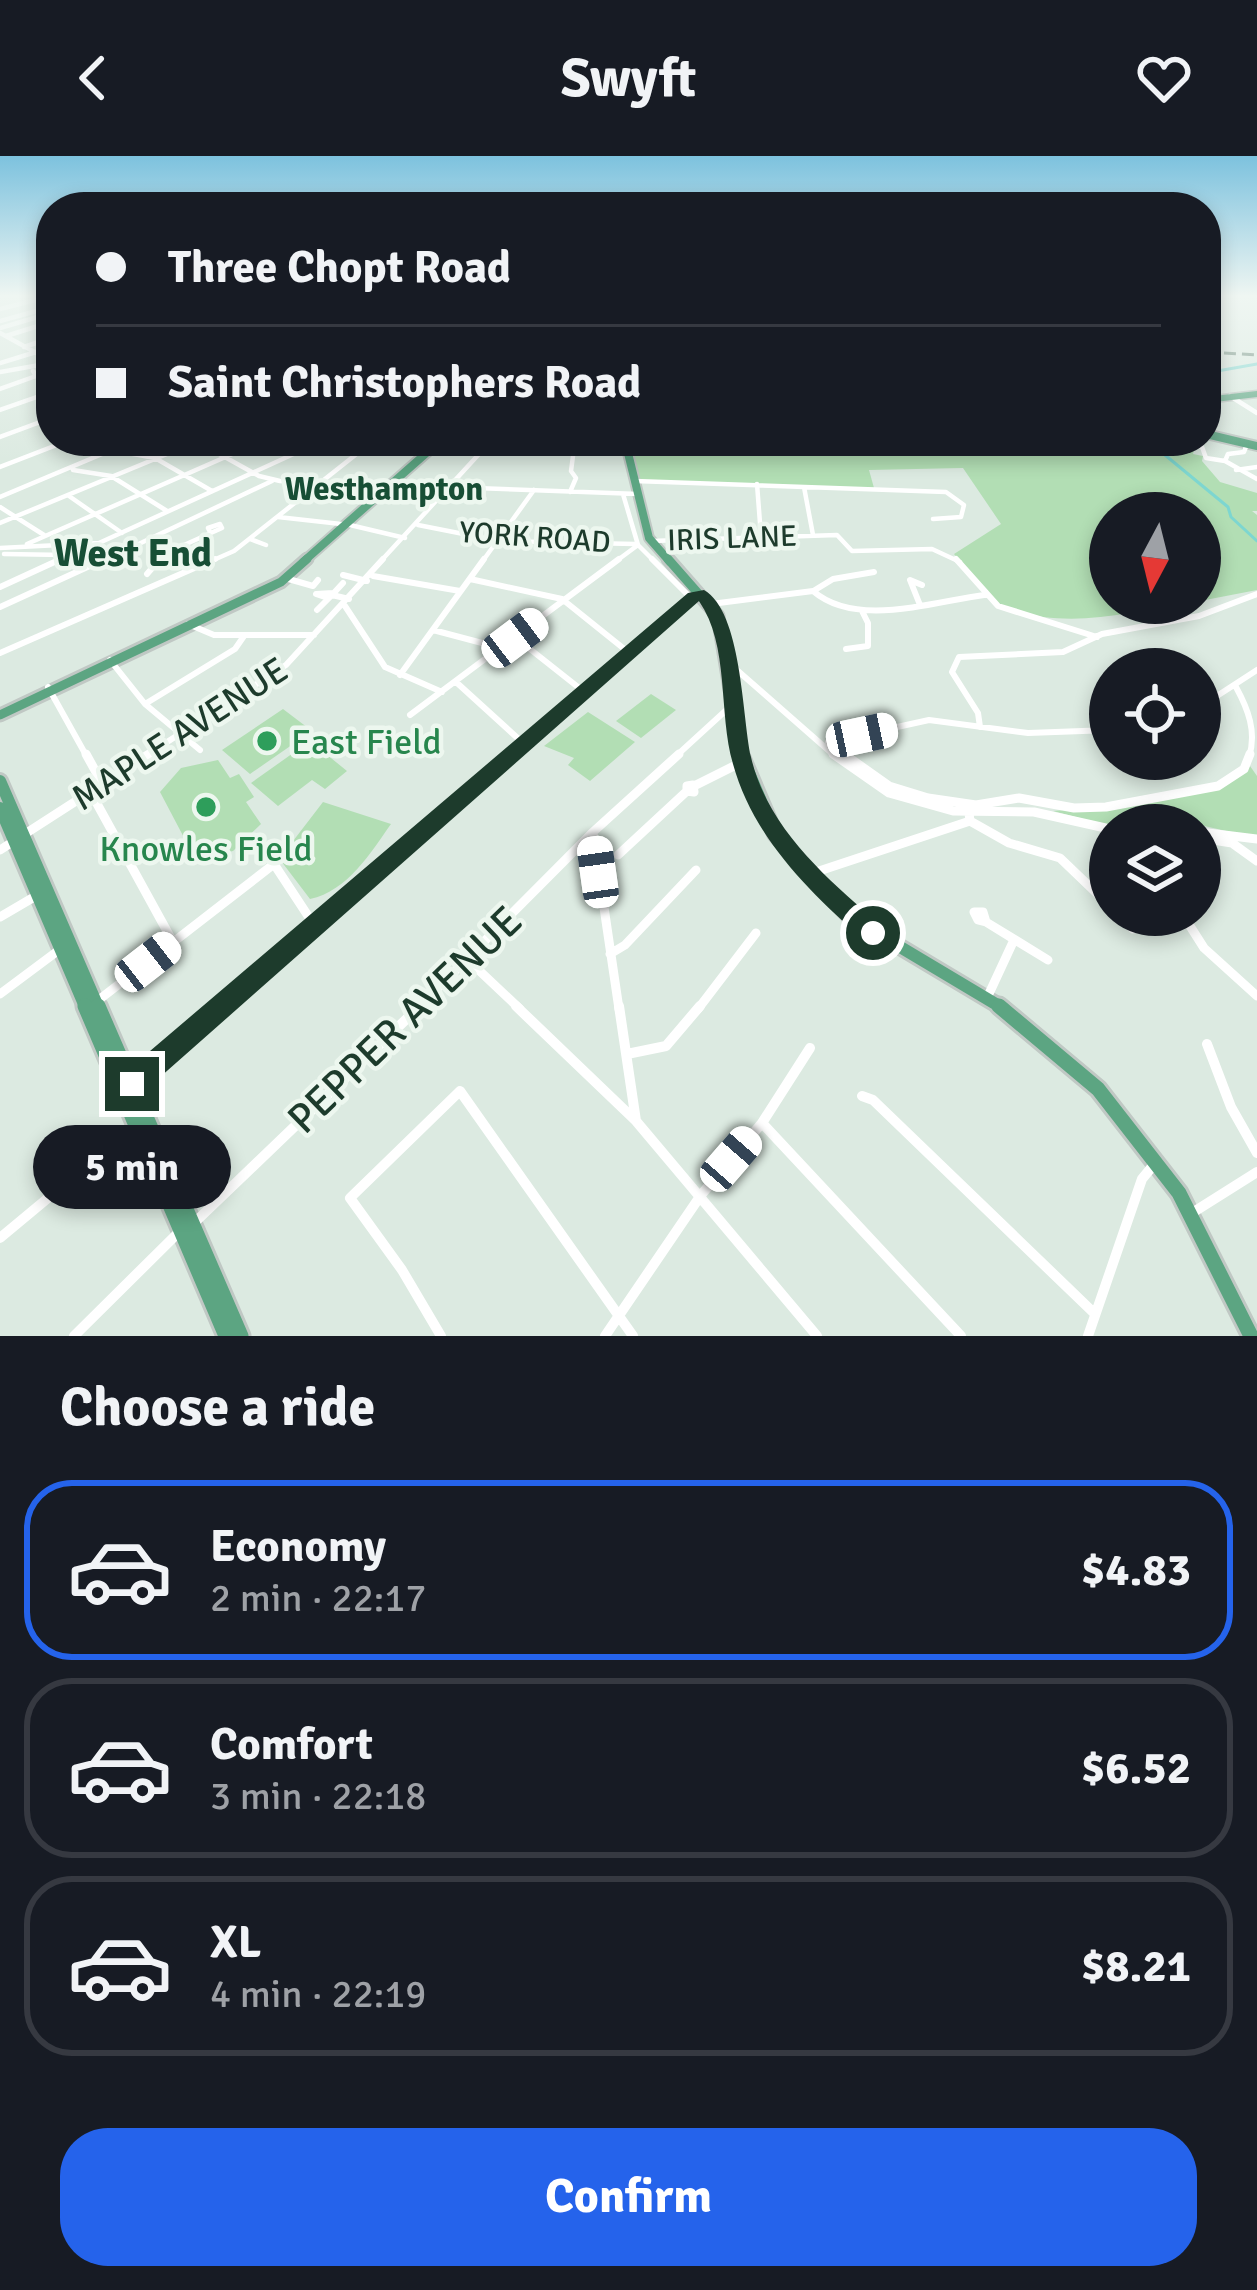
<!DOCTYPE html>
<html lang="en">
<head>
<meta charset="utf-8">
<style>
	:root { --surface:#171b24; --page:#20242c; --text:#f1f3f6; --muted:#9ea1a6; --line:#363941; --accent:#2563eb }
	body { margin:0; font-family:Signika,sans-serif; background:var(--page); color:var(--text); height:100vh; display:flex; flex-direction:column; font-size:45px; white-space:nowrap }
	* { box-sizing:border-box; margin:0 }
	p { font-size:39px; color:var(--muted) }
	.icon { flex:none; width:66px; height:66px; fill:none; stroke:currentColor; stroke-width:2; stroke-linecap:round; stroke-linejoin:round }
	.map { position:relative; height:1180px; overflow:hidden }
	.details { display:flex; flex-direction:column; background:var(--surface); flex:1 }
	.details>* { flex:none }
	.hud { position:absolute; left:36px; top:36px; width:1185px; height:264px; border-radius:48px; box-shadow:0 6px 18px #0003; display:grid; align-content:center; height:264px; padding:0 60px; background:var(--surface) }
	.needle { width:78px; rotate:187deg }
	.controls { position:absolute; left:1089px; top:336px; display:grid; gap:24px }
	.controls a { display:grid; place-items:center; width:132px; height:132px; border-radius:50%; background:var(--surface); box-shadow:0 6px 18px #0003; font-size:60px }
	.end { position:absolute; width:54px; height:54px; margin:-27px; border:15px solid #1d3b2c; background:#fff; box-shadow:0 0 0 6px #fff }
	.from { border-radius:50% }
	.bubble { position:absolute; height:84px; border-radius:42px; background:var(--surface); box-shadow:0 6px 18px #0003; font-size:39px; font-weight:700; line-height:84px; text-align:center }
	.car { position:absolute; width:36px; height:72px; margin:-36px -18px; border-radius:15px; box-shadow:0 0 9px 3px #0007; background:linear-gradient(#fff 24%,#345 0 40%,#fff 0 76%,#345 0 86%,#fff 0) }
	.hud b { display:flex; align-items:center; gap:42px; height:114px; font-size:45px }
	.hud b+b { border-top:3px solid var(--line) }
	.hud i { width:30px; height:30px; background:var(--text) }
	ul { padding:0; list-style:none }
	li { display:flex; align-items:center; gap:36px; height:180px; margin:0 24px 18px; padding:0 36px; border:6px solid var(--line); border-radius:48px }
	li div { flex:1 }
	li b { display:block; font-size:45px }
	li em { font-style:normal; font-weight:700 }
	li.on { border-color:var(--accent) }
	li>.icon { width:108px; height:108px; stroke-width:1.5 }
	h2 { padding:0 60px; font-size:54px; line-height:144px }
	.primary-button { display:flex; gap:24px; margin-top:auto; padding:24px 60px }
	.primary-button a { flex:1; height:138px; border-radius:48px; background:var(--accent); color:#fff; font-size:48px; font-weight:700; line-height:138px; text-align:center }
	header { display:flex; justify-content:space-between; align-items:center; height:156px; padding:0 60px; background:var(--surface); font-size:54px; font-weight:700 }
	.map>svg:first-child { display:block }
</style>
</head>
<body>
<header><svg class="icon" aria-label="back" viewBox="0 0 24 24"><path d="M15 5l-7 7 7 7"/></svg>Swyft<svg class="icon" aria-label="heart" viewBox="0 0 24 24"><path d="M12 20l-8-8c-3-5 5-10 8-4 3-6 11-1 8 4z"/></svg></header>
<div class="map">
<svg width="1257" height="1180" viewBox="0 0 1257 1180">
	<rect width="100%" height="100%" fill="#dceae1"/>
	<!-- green -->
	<path fill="#b2deb4" d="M631,285H1168L1195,290L1193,298L1203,300L1202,305L1220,326L1257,337V355H1252L1257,359V434L1200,445V357H1110V447H1187C1126,457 1059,476 999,448C981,439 967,414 954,398L1001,368L963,312L869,314L874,332L636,324Z
		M651,538L676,554L641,582L616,565Z
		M283,553L312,575L250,618L222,594Z
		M588,556L635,586L590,625L568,609L574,602L544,590Z
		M310,585L347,615L325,633L312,624L278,650L251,627Z
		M218,604L230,622L239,618L254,641L246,646L261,668L233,695L206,701L190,693L160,636L181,612Z
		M1250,610L1257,620V682L1200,669L1110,670L1053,655L1123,649L1228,628Z
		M323,646L391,668C371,696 348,735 310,743L278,701L295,692L290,689Z"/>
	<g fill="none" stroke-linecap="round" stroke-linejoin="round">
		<!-- stream -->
		<path stroke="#7dd6d0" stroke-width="3" d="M1148,285L1228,351L1231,361L1257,385"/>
		<!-- canal -->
		<path stroke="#7dd6d0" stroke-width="3" d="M1206,217L1257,208"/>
		<defs>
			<path id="major-far4" d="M1206,244L1257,238"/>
			<path id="major-far3" d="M1206,278L1257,290
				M625,285L649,382L670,406
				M303,406L440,285"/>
			<path id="major-far2" d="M668,403L718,460L741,601
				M0,559L281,426L307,403"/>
			<path id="major-far1" d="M741,598L775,678L850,761L1004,853
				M0,625L99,853
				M0,652L86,853"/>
			<path id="major" d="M85,850L226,1180
				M98,850L241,1180
				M999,850L1098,933L1179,1037L1251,1180"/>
		</defs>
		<!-- major-far4 casing -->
		<use href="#major-far4" stroke="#c0c8c4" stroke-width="9"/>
		<!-- major-far3 casing -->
		<use href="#major-far3" stroke="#c0c8c4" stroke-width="12"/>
		<!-- major-far2 casing -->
		<use href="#major-far2" stroke="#c0c8c4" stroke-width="15"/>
		<!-- major-far1 casing -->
		<use href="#major-far1" stroke="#c0c8c4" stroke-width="18"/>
		<!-- major casing -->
		<use href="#major" stroke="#c0c8c4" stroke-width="21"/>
		<!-- minor-far3 -->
		<path stroke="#fff" stroke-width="4.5" d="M0,153L51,140
			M0,165L47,152
			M0,172L51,157
			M0,177L51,205
			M6,180L51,166
			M24,191L51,182
			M0,207L36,196
			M0,216L51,207
			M0,233L36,220L33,215
			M1230,240L1257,257
			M0,254L51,236
			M0,281L51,262
			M196,285L259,320L280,325L638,338
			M281,285L300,295
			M442,285L484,293
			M1176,285L1202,291L1206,302L1225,305
			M1247,288L1244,296L1228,298L1225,305L1257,323
			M573,291H627
			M117,295L155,302L212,335
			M0,311L67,285
			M73,314L111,320L167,355
			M1236,314L1257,311
			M635,325L946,336L964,349L961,361L933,363
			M757,328L761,380
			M804,331L813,379
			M570,336L576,322L571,315L575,285
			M623,338L638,389L655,406
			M69,340L122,377
			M0,341L133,285
			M0,351L44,379
			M278,361L350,369L405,382
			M0,367L196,286
			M418,369L499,385L635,388
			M250,383L266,389
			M651,385L837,379L852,395L932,393L960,406
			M27,388L262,285
			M0,392L99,387L322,285
			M126,394L272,325
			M4,398L66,399
			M55,406L68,400
			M98,406L116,398
			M157,406L164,398L222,372L220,368L208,372L210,376
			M209,406L234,395L373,285
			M380,406L491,285
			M482,406L534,334
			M615,406L638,389"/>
		<!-- minor-far2 -->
		<path stroke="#fff" stroke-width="6" d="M652,403L691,442
			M956,403L998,450L1097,481
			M147,418L160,403
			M343,419L367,425
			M373,420L460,435
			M285,422L313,430L318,424
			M470,423L562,443L628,496
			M343,427L332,439L349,443
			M0,431L61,403
			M815,434L833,423L874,416
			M328,442L316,438L333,437
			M711,448L813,435C856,472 931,446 984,439
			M920,449L910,424L922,429
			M345,450L385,511L442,536
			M0,451L105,403
			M317,454L331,440
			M188,468L214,479H314
			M433,474L501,492
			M516,482L583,535
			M846,493L868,490V467L862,455
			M0,497L215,403
			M110,504L145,548L200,594
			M730,508L836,601
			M400,519L484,403
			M456,526L523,587
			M48,531L87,601
			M1236,531C1248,553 1257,576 1249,601
			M145,548L235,493L244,480
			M1200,551L1257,514
			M410,559L619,403
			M980,571L978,557L952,516L959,501L1063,496L1102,478L1199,460L1257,438
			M828,586L848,601
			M829,586L929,564L1028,577L1110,574
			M144,601L286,509L383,403
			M508,601L689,443L702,439
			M675,601L734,547"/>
		<!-- minor-far1 -->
		<path stroke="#fff" stroke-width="9" d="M86,598L102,627
			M833,598L889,637L953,655L1034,656L1110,673
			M844,598L889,630L928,642L976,649L1019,642L1074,652L1106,651L1218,630L1244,613L1250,598
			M693,629L694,636L687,635V630Z
			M694,630L742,606
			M90,635L173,786
			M970,665L1009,687L1060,702L1110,750
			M1200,676L1257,683
			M593,677L619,853
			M1200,682L1232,687L1257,705
			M0,694L149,598
			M618,699L687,635
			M810,718L970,665L969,657
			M974,756H983L986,766L978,764Z
			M1119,759L1133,773
			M1183,759L1204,792L1257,840
			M0,761L41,737
			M986,766L1048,804
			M610,798L625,789L696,714
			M468,804L520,853
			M0,838L59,794
			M987,842L1014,784
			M96,846L274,708L314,769
			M217,853L511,598
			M417,853L593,676L679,598
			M698,853L756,777"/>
		<!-- minor -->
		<path stroke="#fff" stroke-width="10" d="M516,850L636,965L817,1180
			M619,850L636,965
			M1207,888L1231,951L1257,997
			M627,898L666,890L700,850
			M131,928L220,850
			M862,940L873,944L1095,1158
			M762,967L961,1180
			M1192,1057L1257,1016
			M192,1069L420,850
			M0,1082L137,968
			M74,1180L179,1076
			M441,1180L402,1114L350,1042L460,935L633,1180
			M605,1180L701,1039L762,967L810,892
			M1088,1180L1142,1023L1156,1006"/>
		<!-- major-far4 -->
		<use href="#major-far4" stroke="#5ca582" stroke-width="6"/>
		<!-- major-far3 -->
		<use href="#major-far3" stroke="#5ca582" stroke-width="8"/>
		<!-- major-far2 -->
		<use href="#major-far2" stroke="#5ca582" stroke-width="9"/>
		<!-- major-far1 -->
		<use href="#major-far1" stroke="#5ca582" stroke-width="12"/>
		<!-- major -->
		<use href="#major" stroke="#5ca582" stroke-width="15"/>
		<!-- rail -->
		<path stroke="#567767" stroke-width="3" stroke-dasharray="12 6" stroke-linecap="butt" d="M1206,196L1257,199"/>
	</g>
	<!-- sky -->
	<linearGradient id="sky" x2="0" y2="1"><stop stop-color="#7dc2de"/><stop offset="0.46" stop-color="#eff6f2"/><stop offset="1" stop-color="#eff6f2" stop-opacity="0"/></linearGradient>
	<rect width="1257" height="304" fill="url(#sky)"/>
	<!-- route -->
	<path fill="#1d3b2c" d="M704,434C742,456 742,559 751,601C767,672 829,725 881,769V785H865C809,736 753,681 733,608C718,556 730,490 699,445L142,937L132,941L123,937L119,928L123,918L688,437Z"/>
	<!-- markers -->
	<g fill="#2e9e5b" stroke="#edf7ef" stroke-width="4.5">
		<circle cx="267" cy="585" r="12"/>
		<circle cx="206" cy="651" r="12"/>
	</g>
	<g text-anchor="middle" stroke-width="9" stroke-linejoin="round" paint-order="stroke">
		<!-- far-street labels -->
		<g font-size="30" fill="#1d3b2c" stroke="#edf7ef">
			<text transform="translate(535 381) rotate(4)" y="10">YORK ROAD</text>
			<text transform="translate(732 382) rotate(-2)" y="10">IRIS LANE</text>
		</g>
		<!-- far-neighbourhood labels -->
		<g font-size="33" font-weight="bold" fill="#174e35" stroke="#edf7ef">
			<text x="384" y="344">Westhampton</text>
		</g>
		<!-- street labels -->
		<g font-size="36" fill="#1d3b2c" stroke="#edf7ef">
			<text transform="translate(179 577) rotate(-33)" y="13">MAPLE AVENUE</text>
		</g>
		<!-- leisure labels -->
		<g font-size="36" fill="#27864d" stroke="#edf7ef" text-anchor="start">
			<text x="291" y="598">East Field</text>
			<text x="206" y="705" text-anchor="middle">Knowles Field</text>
		</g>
		<!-- far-district labels -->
		<g font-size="39" font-weight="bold" fill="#174e35" stroke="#edf7ef">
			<text x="133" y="410">West End</text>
		</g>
		<!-- near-street labels -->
		<g font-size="42" fill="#1d3b2c" stroke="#edf7ef">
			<text transform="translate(404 863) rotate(-44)" y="15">PEPPER AVENUE</text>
		</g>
	</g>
</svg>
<div class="controls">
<a><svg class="needle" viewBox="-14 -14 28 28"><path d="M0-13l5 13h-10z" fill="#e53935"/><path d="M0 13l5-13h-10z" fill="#9ea1a6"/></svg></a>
<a><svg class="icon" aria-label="locate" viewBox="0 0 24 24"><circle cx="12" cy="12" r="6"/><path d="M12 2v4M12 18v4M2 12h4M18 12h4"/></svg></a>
<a><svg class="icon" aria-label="layers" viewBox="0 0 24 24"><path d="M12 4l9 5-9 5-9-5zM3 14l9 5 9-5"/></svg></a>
</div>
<i class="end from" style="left:873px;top:777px"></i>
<i class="end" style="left:132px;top:928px"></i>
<div class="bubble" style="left:33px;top:969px;width:198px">5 min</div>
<i class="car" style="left:515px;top:482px;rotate:53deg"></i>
<i class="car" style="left:862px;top:579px;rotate:78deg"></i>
<i class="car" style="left:598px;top:716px;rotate:352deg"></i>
<i class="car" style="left:148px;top:806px;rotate:52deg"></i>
<i class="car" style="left:731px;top:1003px;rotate:41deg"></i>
<div class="hud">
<b><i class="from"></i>Three Chopt Road</b>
<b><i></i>Saint Christophers Road</b>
</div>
</div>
<section class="details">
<h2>Choose a ride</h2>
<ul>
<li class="on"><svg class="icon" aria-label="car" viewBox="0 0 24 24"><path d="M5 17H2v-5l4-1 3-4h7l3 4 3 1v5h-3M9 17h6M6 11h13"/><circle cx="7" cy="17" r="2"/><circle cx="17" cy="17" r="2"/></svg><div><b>Economy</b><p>2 min · 22:17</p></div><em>$4.83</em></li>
<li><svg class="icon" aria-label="car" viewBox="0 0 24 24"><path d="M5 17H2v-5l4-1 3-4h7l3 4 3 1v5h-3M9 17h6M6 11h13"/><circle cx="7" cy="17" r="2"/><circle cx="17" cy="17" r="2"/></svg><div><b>Comfort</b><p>3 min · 22:18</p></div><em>$6.52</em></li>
<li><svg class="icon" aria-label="car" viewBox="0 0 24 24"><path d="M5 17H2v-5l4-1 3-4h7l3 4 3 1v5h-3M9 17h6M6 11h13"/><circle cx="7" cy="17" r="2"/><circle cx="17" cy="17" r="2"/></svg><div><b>XL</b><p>4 min · 22:19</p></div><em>$8.21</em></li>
</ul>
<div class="primary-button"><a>Confirm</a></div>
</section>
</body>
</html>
